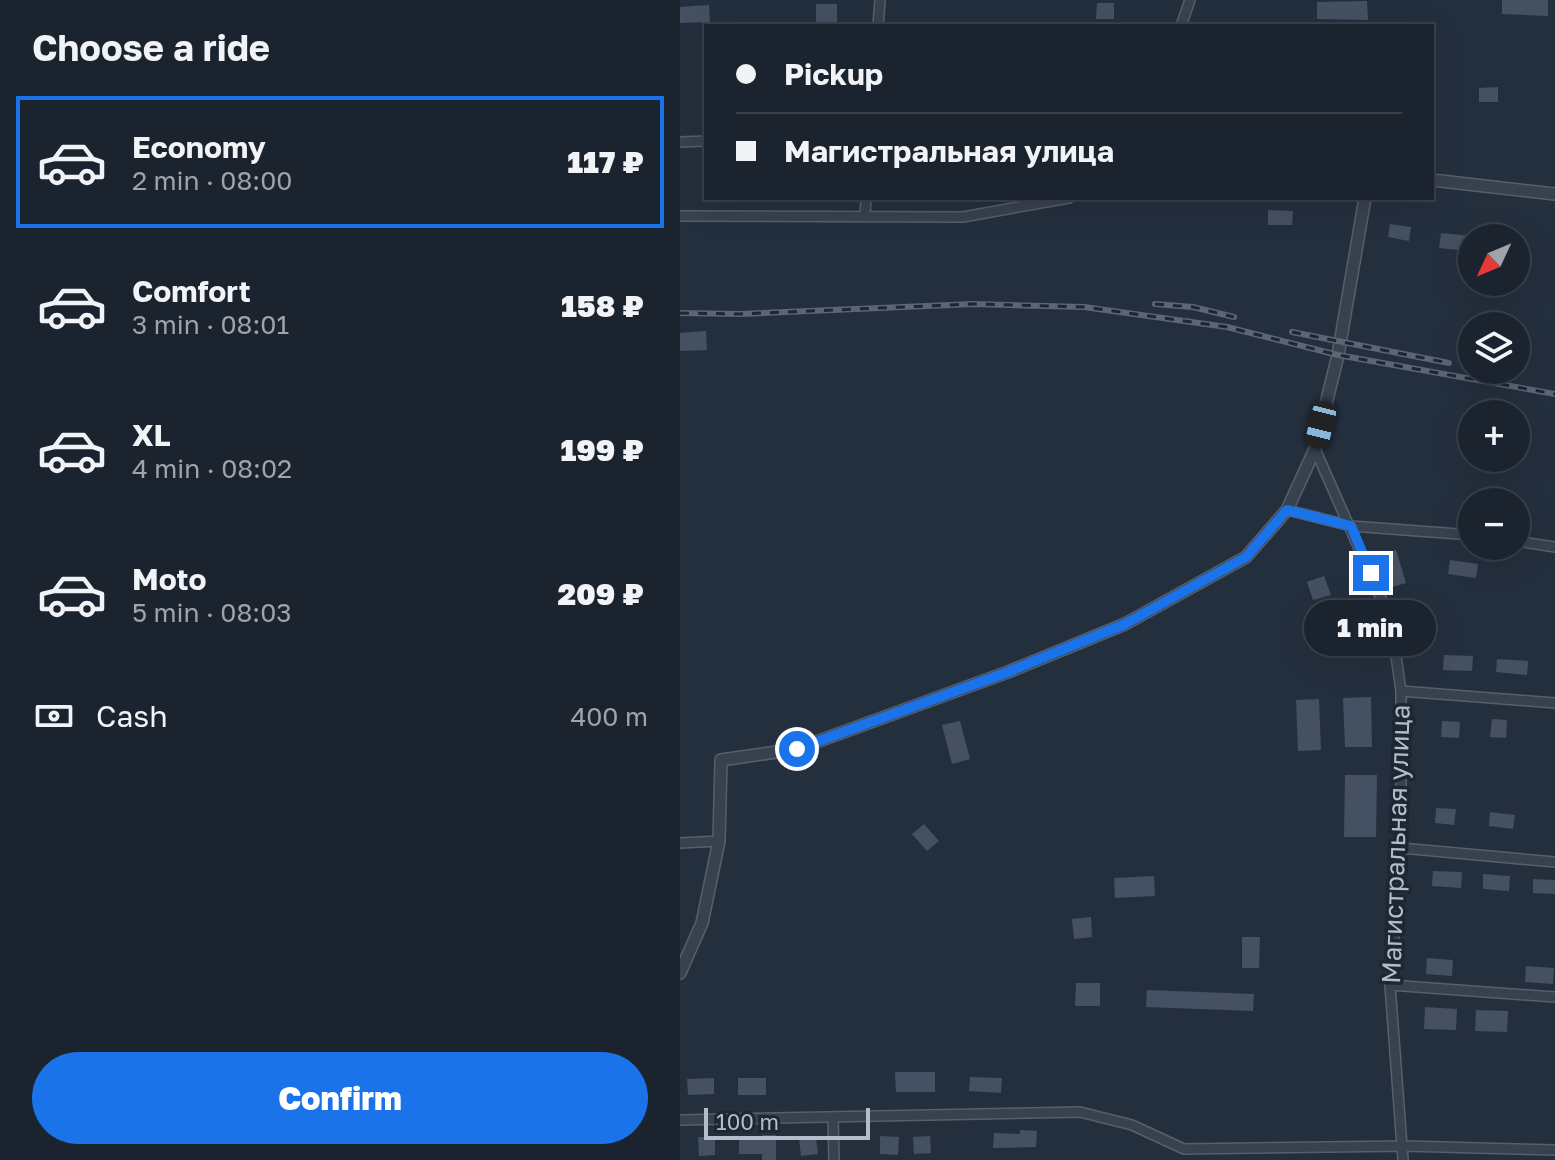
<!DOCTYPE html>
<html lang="en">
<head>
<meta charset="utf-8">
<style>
	:root { --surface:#1b232e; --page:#282f3a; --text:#f1f3f6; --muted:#a0a4aa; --line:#39404a; --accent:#1a73e8 }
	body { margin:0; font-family:"Golos Text",sans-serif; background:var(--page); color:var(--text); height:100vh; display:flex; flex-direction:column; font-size:30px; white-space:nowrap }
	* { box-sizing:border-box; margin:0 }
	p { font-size:26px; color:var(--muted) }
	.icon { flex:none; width:44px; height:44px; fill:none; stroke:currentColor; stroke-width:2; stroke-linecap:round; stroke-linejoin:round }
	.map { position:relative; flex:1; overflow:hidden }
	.panel { display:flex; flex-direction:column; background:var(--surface); width:680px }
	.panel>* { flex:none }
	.guide { position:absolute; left:24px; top:24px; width:730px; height:176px; border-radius:0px; box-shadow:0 8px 32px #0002,0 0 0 2px var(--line); display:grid; align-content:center; height:176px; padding:0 32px; background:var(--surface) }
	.needle { width:52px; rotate:226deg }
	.fabs { position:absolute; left:778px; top:224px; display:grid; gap:16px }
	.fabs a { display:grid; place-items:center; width:72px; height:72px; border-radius:50%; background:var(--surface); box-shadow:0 8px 32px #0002,0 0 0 2px var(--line); font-size:40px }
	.scale { position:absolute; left:24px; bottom:20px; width:166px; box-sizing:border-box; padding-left:8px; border:4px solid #b4bcc9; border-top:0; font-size:22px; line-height:28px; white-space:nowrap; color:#b4bcc9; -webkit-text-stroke:6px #1d2633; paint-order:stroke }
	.end { position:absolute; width:36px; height:36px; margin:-18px; border:10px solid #1a73e8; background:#fff; box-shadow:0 0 0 4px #fff }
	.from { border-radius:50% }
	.bubble { position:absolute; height:56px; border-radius:28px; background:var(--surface); box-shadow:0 8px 32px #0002,0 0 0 2px var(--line); font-size:26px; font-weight:800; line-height:56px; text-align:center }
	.car { position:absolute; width:24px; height:48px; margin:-24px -12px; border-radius:10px; box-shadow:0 0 6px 2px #0007; background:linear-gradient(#222 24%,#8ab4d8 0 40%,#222 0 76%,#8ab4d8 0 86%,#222 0) }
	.guide b { display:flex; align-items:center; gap:28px; height:76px; font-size:30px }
	.guide b+b { border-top:2px solid var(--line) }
	.guide i { width:20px; height:20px; background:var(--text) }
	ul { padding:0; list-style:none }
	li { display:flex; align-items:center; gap:24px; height:132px; margin:0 16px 12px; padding:0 16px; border:4px solid transparent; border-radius:0px }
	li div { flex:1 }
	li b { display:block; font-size:30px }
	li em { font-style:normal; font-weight:800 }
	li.on { border-color:var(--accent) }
	li>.icon { width:72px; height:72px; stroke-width:1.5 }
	h2 { padding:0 32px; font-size:36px; line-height:96px }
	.pay { display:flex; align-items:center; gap:20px; height:88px; padding:0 32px; font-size:30px }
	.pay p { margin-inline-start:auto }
	.primary-button { display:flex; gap:16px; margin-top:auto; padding:16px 32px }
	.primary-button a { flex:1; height:92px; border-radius:48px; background:var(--accent); color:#fff; font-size:32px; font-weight:800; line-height:92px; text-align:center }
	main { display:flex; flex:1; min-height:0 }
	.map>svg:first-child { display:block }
</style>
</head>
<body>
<main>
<section class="panel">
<h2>Choose a ride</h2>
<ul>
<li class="on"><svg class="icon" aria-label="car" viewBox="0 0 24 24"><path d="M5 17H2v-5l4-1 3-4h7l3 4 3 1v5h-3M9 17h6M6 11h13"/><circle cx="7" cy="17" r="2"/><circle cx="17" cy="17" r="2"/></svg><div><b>Economy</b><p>2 min · 08:00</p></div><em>117 ₽</em></li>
<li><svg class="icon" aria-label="car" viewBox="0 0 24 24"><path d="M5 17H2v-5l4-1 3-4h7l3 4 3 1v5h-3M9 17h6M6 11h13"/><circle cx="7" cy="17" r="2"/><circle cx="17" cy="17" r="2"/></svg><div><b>Comfort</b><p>3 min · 08:01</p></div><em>158 ₽</em></li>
<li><svg class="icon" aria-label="car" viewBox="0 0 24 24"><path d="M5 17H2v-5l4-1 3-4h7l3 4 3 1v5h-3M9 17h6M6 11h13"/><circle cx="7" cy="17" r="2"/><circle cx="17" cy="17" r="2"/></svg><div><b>XL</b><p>4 min · 08:02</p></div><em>199 ₽</em></li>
<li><svg class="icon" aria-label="car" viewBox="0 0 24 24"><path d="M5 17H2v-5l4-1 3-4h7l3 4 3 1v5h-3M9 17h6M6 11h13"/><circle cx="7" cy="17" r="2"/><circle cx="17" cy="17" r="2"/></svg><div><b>Moto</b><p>5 min · 08:03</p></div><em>209 ₽</em></li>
</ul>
<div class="pay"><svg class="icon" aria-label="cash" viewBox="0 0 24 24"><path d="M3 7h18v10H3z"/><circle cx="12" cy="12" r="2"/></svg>Cash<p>400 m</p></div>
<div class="primary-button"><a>Confirm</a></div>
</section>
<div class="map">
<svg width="875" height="1160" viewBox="0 0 875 1160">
	<rect width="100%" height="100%" fill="#242f3e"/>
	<!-- building -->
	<path fill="#455162" d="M822,0H868V16L822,14Z
		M687,1L688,20L637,19V2Z
		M417,3H434V19H416Z
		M136,4H157V25H136Z
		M29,5L30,22L0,23V7Z
		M818,87V102H799V88Z
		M588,210L613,211L612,225H588Z
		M710,224L731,227L729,241L708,237Z
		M761,233L792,236L791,251L759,248Z
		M26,331L27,350L0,351V333Z
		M716,550L726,583L712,587L702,554Z
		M770,560L798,564L796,578L768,574Z
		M644,576L651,595L633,600L627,582Z
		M764,655L793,656L792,671L763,670Z
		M817,659L848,661L847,675L816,672Z
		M691,697L692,747H665L663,698Z
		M639,699L641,750L618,751L616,700Z
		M812,719L827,720L826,738L810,737Z
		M280,721L290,759L272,764L262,725Z
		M762,721L780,722L779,738L761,737Z
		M665,775H697L696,837H664Z
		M756,808L776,809L774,825L755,823Z
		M810,812L835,815L833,829L809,826Z
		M244,824L259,841L247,851L232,834Z
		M753,871L782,872L781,888L752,886Z
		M803,874L830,876L829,891L803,889Z
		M474,876L475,896L435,898L434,878Z
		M853,879L875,880V894L853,893Z
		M411,917L412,937L394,939L392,919Z
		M562,937H580L579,968H562Z
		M747,958L773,960L772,976L746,974Z
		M846,966L874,968L873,984L845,982Z
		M396,983H420V1006H395Z
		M467,990L574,994L573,1011L466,1007Z
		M745,1007L777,1009L776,1030L744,1029Z
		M796,1010L828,1011L827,1032L795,1031Z
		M215,1072H255V1092H216Z
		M290,1077L322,1078L321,1093L289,1091Z
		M34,1078V1094L8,1095L7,1079Z
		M58,1078H86V1095H58Z
		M340,1130L357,1131L356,1147L313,1148L314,1133L340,1134Z
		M82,1135H96V1160H82V1154H59V1139H82Z
		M200,1136L219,1137L218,1155L200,1154Z
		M250,1136L251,1153L234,1154L233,1137Z
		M18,1137H35V1155L19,1156Z
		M136,1138L138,1154L121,1156L119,1139Z"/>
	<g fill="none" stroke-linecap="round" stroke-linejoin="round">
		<defs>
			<path id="minor" d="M198,26L200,0
				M501,26L510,0
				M0,142L26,141
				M0,216L283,217L389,198
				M185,216L186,198
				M635,449L711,621L721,691V848L710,985L723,1160
				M607,510L671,526L792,535
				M836,541L875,547
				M721,691L875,703
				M0,843L39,841
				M721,848L875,862
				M710,985L875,997
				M153,1118L154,1160
				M0,1120L400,1112L452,1125L504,1149L724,1146L875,1150"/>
			<path id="tertiary" d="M752,180L875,194
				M0,973L22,923L39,841L41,760L117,749L328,672L445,624L566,557L607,510L635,449L658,355L685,198"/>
		</defs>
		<!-- minor casing -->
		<use href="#minor" stroke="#565f6c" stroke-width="12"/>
		<!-- tertiary casing -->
		<use href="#tertiary" stroke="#565f6c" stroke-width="14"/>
		<!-- minor -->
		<use href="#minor" stroke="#38414e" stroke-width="9"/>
		<!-- tertiary -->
		<use href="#tertiary" stroke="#38414e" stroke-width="11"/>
		<defs>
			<path id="rail" d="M475,304L513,307L554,317
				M0,313L60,314L293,304L404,307L547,327L658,355L875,394
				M612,332L769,363"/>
		</defs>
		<!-- rail casing -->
		<use href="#rail" stroke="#5a6575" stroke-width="6"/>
		<!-- rail -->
		<use href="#rail" stroke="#1d2633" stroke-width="3" stroke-dasharray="9" stroke-linecap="butt"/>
	</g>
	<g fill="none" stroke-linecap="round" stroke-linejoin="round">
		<!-- route -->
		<path stroke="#1a73e8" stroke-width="10" d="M117,749L328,672L445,624L566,557L607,510L671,526L691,573"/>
	</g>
	<g text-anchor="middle" stroke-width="7" stroke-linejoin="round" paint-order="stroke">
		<!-- street labels -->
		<g font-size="26" fill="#b4bcc9" stroke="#1d2633">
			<text transform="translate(716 844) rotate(-88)" y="9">Магистральная улица</text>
		</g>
	</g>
</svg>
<div class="fabs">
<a><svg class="needle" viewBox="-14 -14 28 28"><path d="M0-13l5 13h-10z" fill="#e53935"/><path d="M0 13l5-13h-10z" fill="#a0a4aa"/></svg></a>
<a><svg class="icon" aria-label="layers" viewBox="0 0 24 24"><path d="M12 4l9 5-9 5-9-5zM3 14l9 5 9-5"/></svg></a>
<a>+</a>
<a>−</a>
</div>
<div class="scale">100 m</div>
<i class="end from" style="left:117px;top:749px"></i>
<i class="end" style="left:691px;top:573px"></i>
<div class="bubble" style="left:624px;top:600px;width:132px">1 min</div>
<i class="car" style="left:641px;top:425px;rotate:194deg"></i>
<div class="guide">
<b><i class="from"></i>Pickup</b>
<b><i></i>Магистральная улица</b>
</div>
</div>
</main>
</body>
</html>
